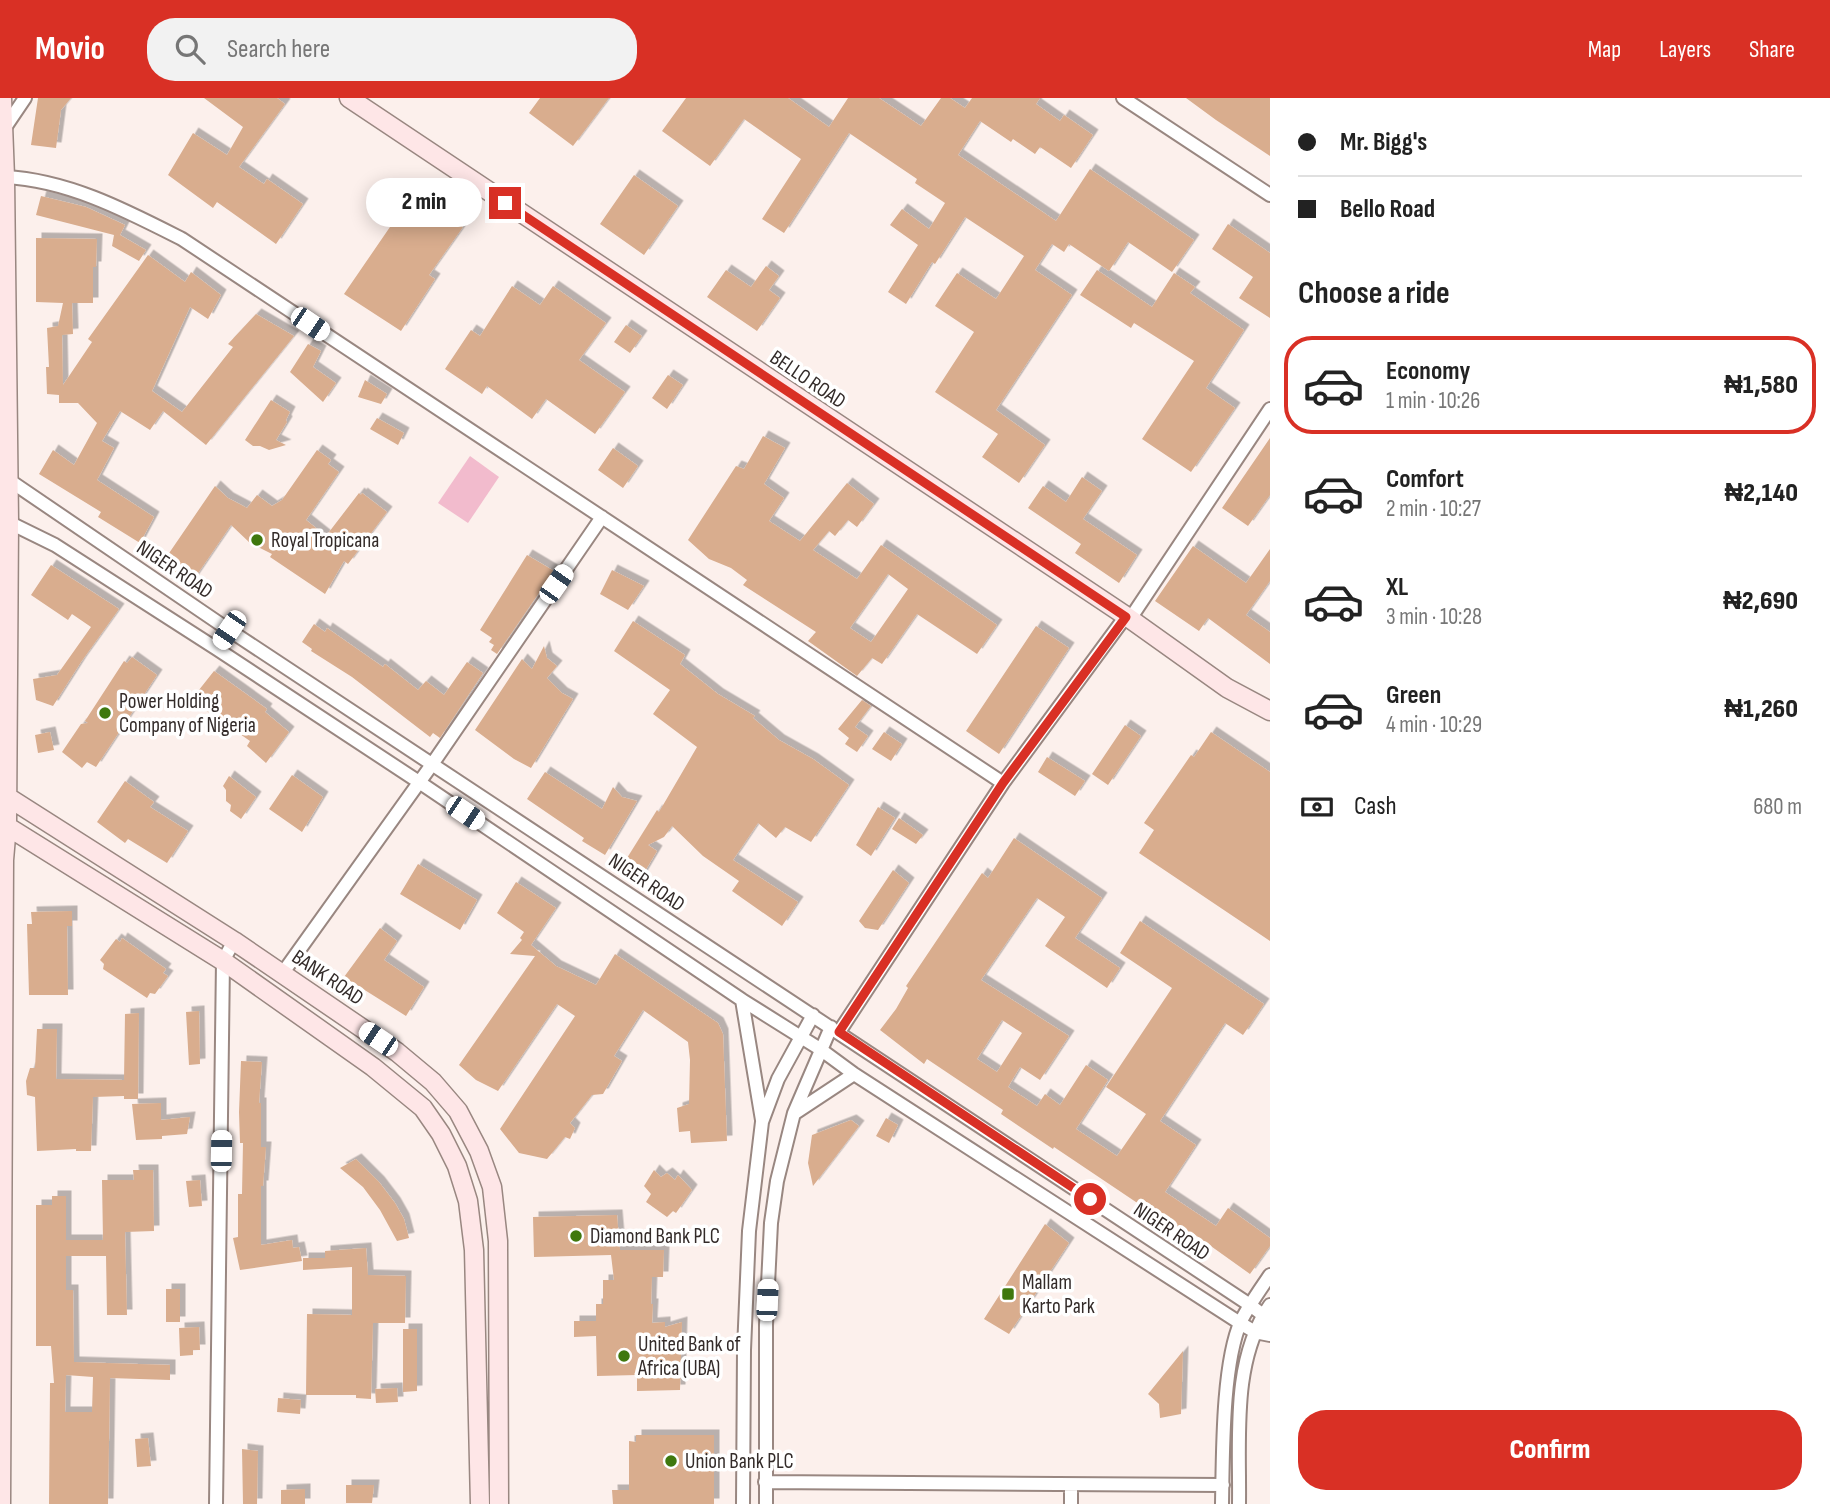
<!DOCTYPE html>
<html lang="en">
<head>
<meta charset="utf-8">
<style>
	:root { --surface:#fff; --page:#f2f2f2; --text:#222; --muted:#767676; --line:#e0e0e0; --accent:#d93025 }
	body { margin:0; font-family:"Sofia Sans Condensed",sans-serif; background:var(--page); color:var(--text); height:100vh; display:flex; flex-direction:column; font-size:26px; white-space:nowrap }
	* { box-sizing:border-box; margin:0 }
	p { font-size:23px; color:var(--muted) }
	.icon { flex:none; width:38px; height:38px; fill:none; stroke:currentColor; stroke-width:2; stroke-linecap:round; stroke-linejoin:round }
	.map { position:relative; flex:1; overflow:hidden }
	.drawer { display:flex; flex-direction:column; background:var(--surface); width:560px }
	.drawer>* { flex:none }
	.banner { display:grid; align-content:center; height:154px; padding:0 28px; background:var(--surface) }
	.end { position:absolute; width:32px; height:32px; margin:-16px; border:9px solid #d93025; background:#fff; box-shadow:0 0 0 4px #fff }
	.from { border-radius:50% }
	.bubble { position:absolute; height:49px; border-radius:24px; background:var(--surface); box-shadow:0 4px 18px #0003; font-size:23px; font-weight:800; line-height:49px; text-align:center }
	.car { position:absolute; width:21px; height:42px; margin:-21px -10px; border-radius:9px; box-shadow:0 0 5px 2px #0007; background:linear-gradient(#fff 24%,#345 0 40%,#fff 0 76%,#345 0 86%,#fff 0) }
	.banner b { display:flex; align-items:center; gap:24px; height:66px; font-size:26px }
	.banner b+b { border-top:2px solid var(--line) }
	.banner i { width:18px; height:18px; background:var(--text) }
	ul { padding:0; list-style:none }
	li { display:flex; align-items:center; gap:21px; height:98px; margin:0 14px 10px; padding:0 14px; border:4px solid transparent; border-radius:28px }
	li div { flex:1 }
	li b { display:block; font-size:26px }
	li em { font-style:normal; font-weight:800 }
	li.current { border-color:var(--accent) }
	li>.icon { width:63px; height:63px; stroke-width:1.5 }
	h2 { padding:0 28px; font-size:32px; line-height:84px }
	.pay { display:flex; align-items:center; gap:18px; height:77px; padding:0 28px; font-size:26px }
	.pay p { margin-inline-start:auto }
	.primary-button { display:flex; gap:14px; margin-top:auto; padding:14px 28px }
	.primary-button a { flex:1; height:80px; border-radius:28px; background:var(--accent); color:#fff; font-size:28px; font-weight:800; line-height:80px; text-align:center }
	header { display:flex; align-items:center; gap:42px; box-sizing:border-box; height:98px; padding:0 35px; background:var(--accent); color:#fff }
	header strong { font-size:33px }
	nav { display:flex; gap:38px; margin-inline-start:auto; font-size:24px }
	.search { width:490px; height:63px; background:var(--page); display:flex; align-items:center; gap:18px; box-sizing:border-box; padding:0 24px; border-radius:28px; color:var(--muted); font-size:26px }
	main { display:flex; flex:1; min-height:0 }
	.map>svg:first-child { display:block }
</style>
</head>
<body>
<header>
<strong>Movio</strong>
<div class="search"><svg class="icon" aria-label="search" viewBox="0 0 24 24"><circle cx="10" cy="10" r="6"/><path d="M15 15l6 6"/></svg>Search here</div>
<nav><a>Map</a><a>Layers</a><a>Share</a></nav>
</header>
<main>
<div class="map">
<svg width="1270" height="1406" viewBox="0 0 1270 1406">
	<defs>
		<filter id="shadow"><feDropShadow dx="5.5" dy="-5.5" stdDeviation="0" flood-color="#0004"/></filter>
	</defs>
	<rect width="100%" height="100%" fill="#fcf0ec"/>
	<!-- water -->
	<path fill="#f2bbcd" d="M470,358L499,379L468,425L438,405Z"/>
	<!-- building -->
	<path fill="#d9ad8e" fill-rule="evenodd" filter="url(#shadow)" d="M38,0H71L61,12L56,50L31,47Z
		M204,0H277L285,6L239,69L264,86L267,81L303,106L276,146L217,104L213,110L168,77L193,35L227,57L243,29Z
		M540,0H609L573,48L529,15Z
		M686,0H788L829,29L848,0H879L921,28L941,0H950L965,10L972,0H1040L1036,6L1060,23L1064,17L1093,37L1071,70L1040,49L1035,56L1013,41L1011,44L980,23L958,57L1056,123L1090,71L1194,142L1172,174L1128,144L1109,173L1069,146L1064,154L1052,146L1035,172L1072,197L996,312L1045,347L1019,385L982,359L998,336L935,294L974,234L935,208L957,175L996,201L1024,158L965,119L935,166L932,164L906,206L888,194L918,147L890,127L902,111L929,131L945,105L915,85L917,81L849,35L784,135L762,121L801,61L744,21L710,68L662,33Z
		M1186,0H1270V58L1216,22Z
		M634,77L678,108L644,157L600,126Z
		M414,94L463,129L429,177L435,181L401,233L344,196Z
		M41,98L86,109L125,127L120,137L146,152L139,163L112,148L114,137L36,117Z
		M1228,126L1270,155V220L1239,200L1253,179L1212,151Z
		M36,140L97,141L96,169H93V205H72L73,236L62,237L63,287L92,244L88,241L148,157L185,184L191,174L221,197L208,221L190,209L152,293L182,314L233,249L228,246L256,216L294,238L206,347L163,313L150,332L120,313L102,343L114,350L97,382L154,419L140,445L98,419L101,414L39,376L53,352L74,367L97,325L78,305H59V297L47,296L46,269H49L47,230L58,228L63,205L36,204Z
		M766,168L779,178L769,192L780,200L757,233L707,199L726,172L751,189Z
		M1097,172L1152,209L1174,175L1195,189L1190,195L1244,232L1206,290L1235,310L1191,374L1142,341L1194,263L1134,225L1131,230L1080,197Z
		M512,188L540,207L553,188L606,225L579,262L625,294L595,336L546,301L532,321L487,288L482,296L445,271L471,232L480,238Z
		M626,227L642,238L630,255L614,244Z
		M308,246L321,253L313,269L336,285L323,304L290,274Z
		M668,277L683,287L667,311L652,300Z
		M365,282L387,296L381,306L358,299Z
		M271,302L290,314L286,322L287,324L276,342L286,347L269,352L260,348H253L245,342Z
		M377,320L404,335L398,347L370,331Z
		M763,338L785,350L764,386L784,400L769,423L800,443L847,385L874,406L857,429L848,422L835,438L829,433L813,452L857,481L881,447L997,527L977,556L917,516L882,566L872,560L857,578L808,543L816,534L743,487L747,482L731,470L709,461L688,442L736,368L744,371ZM888,476L908,491L871,544L850,530Z
		M1270,340V397L1248,428L1222,410Z
		M613,350L638,368L623,390L598,372Z
		M317,352L331,362L328,366L339,374L306,422L326,438L359,395L361,397L362,395L387,414L348,466L344,463L325,496L270,459L272,456L250,445L231,427L192,484L177,476L163,464L215,388L228,400L247,410L257,397L272,408L282,402Z
		M1082,379L1102,393L1083,421L1137,457L1119,485L1075,455L1081,446L1028,410L1043,388L1066,404Z
		M1193,448L1246,485L1270,451V483L1246,517L1270,534V566L1208,520L1199,533L1155,503Z
		M527,457L554,473L497,556L491,552L494,547L489,544L492,540L480,532Z
		M51,467L119,511L81,564L53,608L36,602L33,581L57,577L91,529L72,516L68,522L31,497Z
		M612,472L644,488L628,512L600,496Z
		M633,523L685,557L680,566L718,596L755,618L753,620L779,642L813,661L849,687L811,744L785,729L776,740L758,725L733,762L798,804L782,828L732,793L739,783L703,758L672,728L664,739L648,747L657,753L641,780L622,768L657,712L659,714L697,649L653,616L670,592L614,553Z
		M314,526L325,534L327,530L383,569L385,566L418,592L426,583L444,597L467,564L483,575L440,640L433,635L430,639L352,579L311,553L312,551L302,544Z
		M1036,528L1069,550L999,656L966,633Z
		M544,548L547,560L557,568L547,580L562,595L573,601L531,670L514,661L475,632L522,561L532,571Z
		M132,559L157,577L96,669L87,664L82,670L62,654L81,626L88,625L85,623L124,563L127,565Z
		M214,573L267,611L265,614L289,634L266,665L247,648L250,643L191,602Z
		M862,602L871,608L855,629L868,638L857,654L845,646L849,640L838,631Z
		M1125,627L1141,638L1108,687L1092,676Z
		M50,634L54,652L38,655L35,637Z
		M884,634L902,646L891,663L872,651Z
		M1211,634L1270,674V843L1139,755L1154,732L1144,725L1191,657L1194,659Z
		M1047,659L1085,683L1075,698L1038,674Z
		M545,674L602,711L613,689L622,699L637,703L605,757L582,743L584,740L527,701Z
		M292,677L323,699L302,734L269,711Z
		M229,678L256,699L241,721L230,713L231,707L226,703V692L223,688Z
		M125,683L154,704L150,709L188,733L167,765L128,741L125,745L97,724Z
		M878,709L895,720L871,758L856,747Z
		M899,720L923,737L916,746L892,731Z
		M1014,740L1102,800L1075,840L1120,870L1107,890L1045,848L1065,819L1037,800L981,882L1069,938L1040,982L1020,969L1008,989L1037,1008L1045,996L1060,1007L1086,967L1108,982L1076,1031L1117,1058L1146,1016L1106,989L1172,890L1120,855L1140,823L1264,906L1243,937L1225,925L1160,1023L1196,1047L1165,1094L1216,1128L1228,1110L1270,1140V1148L1250,1176L1194,1136L1191,1141L1054,1049L1053,1051L1001,1016L1003,1012L927,961L924,966L880,932L896,911L908,890L906,888L982,775L988,780ZM1002,922L1022,935L997,974L977,961Z
		M418,766L477,802L460,832L400,796Z
		M893,772L909,785L878,832L865,830L859,823Z
		M516,784L556,810L531,847L556,868L596,887L615,856L718,925L723,936L727,1043L691,1045L690,1033L679,1034L677,1010L689,1006L690,962L688,944L643,912L614,958L622,963L603,996L592,997L570,1025L575,1030L570,1041L565,1039L547,1061L519,1055L500,1031L575,918L557,906L498,993L476,982L459,967L535,858L510,856L522,842L520,840L524,834L497,815Z
		M72,813V828H67L68,897H29L27,826H32L31,814Z
		M380,830L397,843L384,862L424,889L406,918L344,879Z
		M122,840L166,871L163,875L168,878L155,896L150,895L147,900L103,871L104,866L100,862L116,841L120,844Z
		M199,913L200,966L189,967L186,914Z
		M139,915L138,1001H124V998L93,999L91,1053H76V1051L37,1053L35,999L27,997L26,983L30,970H35L37,931H57L56,981L124,982L125,916Z
		M241,963L262,964L259,1005H261V1049H266L263,1088H261V1147L292,1142L293,1150L299,1149L302,1163L240,1172L233,1140L238,1139V1096H242L243,1045H240L239,1014Z
		M161,1005V1022L190,1019L187,1036L162,1038V1041L136,1042L132,1006Z
		M886,1020L898,1027L889,1045L876,1038Z
		M851,1022L859,1028L813,1088L808,1065L812,1037Z
		M356,1061L379,1084L395,1105L404,1121L409,1140L397,1143L380,1112L363,1089L340,1070Z
		M133,1072H153L154,1133L125,1134L127,1217H107L106,1158H66V1192H73L74,1264L170,1267V1282L110,1280L108,1406H49L50,1285H54L51,1248H36V1107H52V1098H66V1142H103L102,1082H134ZM66,1277L93,1279L92,1314H65Z
		M654,1072L661,1079L667,1075L675,1082L678,1077L692,1092L676,1115L673,1113L667,1119L646,1104L651,1096L644,1088Z
		M200,1082L202,1108L189,1109L186,1083Z
		M617,1117L620,1152H664L663,1179H652L651,1206H653L652,1225L665,1224V1229L682,1224L680,1292L637,1293V1277L597,1278L596,1238L574,1239V1223H596V1206H603V1182H614L611,1157L534,1159L533,1119Z
		M1045,1126L1069,1145L1009,1236L984,1221Z
		M366,1150L368,1177L406,1178L405,1225H373L371,1301L356,1300V1297H306L307,1216L352,1217V1169L303,1172V1160H325V1153Z
		M166,1191H180V1224H166Z
		M199,1229L200,1252H193V1257L180,1258L179,1230Z
		M403,1231H417V1293L403,1294Z
		M1183,1253L1181,1316L1160,1320L1159,1306L1148,1296Z
		M397,1290L398,1304L376,1305L375,1291Z
		M278,1300L301,1302L300,1316L277,1314Z
		M636,1337H714V1406H613L612,1392H629V1343L636,1344Z
		M148,1340L151,1368L137,1369L135,1341Z
		M242,1351L258,1353L257,1406H243Z
		M346,1387H374L372,1405H346Z
		M305,1391V1406H281V1392Z"/>
	<g fill="none" stroke-linecap="round" stroke-linejoin="round">
		<defs>
			<path id="street" d="M1123,0L1270,97
				M4,31L25,0
				M5,79C68,82 127,113 182,141L1003,685
				M3,378L229,532L1250,1207L1263,1217L1270,1228
				M0,420L55,447L217,551L419,684L742,902L820,951L854,976L1240,1225L1255,1234L1270,1237
				M1130,521L1270,311
				M282,876L433,665L602,419
				M742,902L762,1022
				M839,934L1003,685L1126,518
				M795,1015L854,976
				M765,1384L1223,1387
				M216,1406L223,863L234,843
				M743,1406L744,1252L749,1133L762,1024L778,981L813,917
				M766,1406V1227L771,1125L777,1083L794,1015L831,929
				M1071,1406V1387
				M1222,1406C1223,1357 1222,1266 1241,1223C1249,1207 1260,1192 1270,1177
				M1239,1406C1240,1341 1231,1263 1270,1207"/>
			<path id="secondary" d="M349,0L1126,518L1227,590L1270,613
				M0,694L234,843L397,954L433,984L458,1013L479,1053L492,1089L498,1143L499,1406
				M0,724L223,863L373,969L423,1010L441,1036L457,1068L468,1103L474,1152L480,1406
				M1,1406L4,762L7,727L9,424L5,79L2,0"/>
		</defs>
		<!-- street casing -->
		<use href="#street" stroke="#998781" stroke-width="16"/>
		<!-- secondary casing -->
		<use href="#secondary" stroke="#998781" stroke-width="21"/>
		<!-- street -->
		<use href="#street" stroke="#fff" stroke-width="12"/>
		<!-- secondary -->
		<use href="#secondary" stroke="#fee6e7" stroke-width="18"/>
	</g>
	<g fill="none" stroke-linecap="round" stroke-linejoin="round">
		<!-- route -->
		<path stroke="#d93025" stroke-width="9" d="M505,105L1126,519L1003,685L839,934L1090,1101"/>
	</g>
	<!-- markers -->
	<g fill="#3f780e" stroke="#fff" stroke-width="2.5">
		<circle cx="257" cy="442" r="7"/>
		<circle cx="105" cy="615" r="7"/>
		<circle cx="576" cy="1138" r="7"/>
		<rect x="1001" y="1189" width="14" height="14" rx="3.5"/>
		<circle cx="624" cy="1258" r="7"/>
		<circle cx="671" cy="1363" r="7"/>
	</g>
	<g text-anchor="middle" stroke-width="7" stroke-linejoin="round" paint-order="stroke">
		<!-- street labels -->
		<g font-size="21" fill="#332b29" stroke="#fff">
			<text transform="translate(808 281) rotate(34)" y="7">BELLO ROAD</text>
			<text transform="translate(175 471) rotate(34)" y="7">NIGER ROAD</text>
			<text transform="translate(647 784) rotate(34)" y="7">NIGER ROAD</text>
			<text transform="translate(328 879) rotate(34)" y="7">BANK ROAD</text>
			<text transform="translate(1172 1133) rotate(34)" y="7">NIGER ROAD</text>
		</g>
		<!-- poi labels -->
		<g font-size="21" fill="#332b29" stroke="#fff" text-anchor="start">
			<text x="271" y="449">Royal Tropicana</text>
			<text x="119" y="610">Power Holding<tspan x="119" dy="24">Company of Nigeria</tspan></text>
			<text x="590" y="1145">Diamond Bank PLC</text>
			<text x="1022" y="1191">Mallam<tspan x="1022" dy="24">Karto Park</tspan></text>
			<text x="638" y="1253">United Bank of<tspan x="638" dy="24">Africa (UBA)</tspan></text>
			<text x="685" y="1370">Union Bank PLC</text>
		</g>
	</g>
</svg>
<i class="end from" style="left:1090px;top:1101px"></i>
<i class="end" style="left:505px;top:105px"></i>
<div class="bubble" style="left:366px;top:80px;width:116px">2 min</div>
<i class="car" style="left:310px;top:226px;rotate:124deg"></i>
<i class="car" style="left:556px;top:486px;rotate:35deg"></i>
<i class="car" style="left:229px;top:532px;rotate:214deg"></i>
<i class="car" style="left:465px;top:715px;rotate:124deg"></i>
<i class="car" style="left:378px;top:941px;rotate:304deg"></i>
<i class="car" style="left:221px;top:1053px;rotate:1deg"></i>
<i class="car" style="left:767px;top:1202px;rotate:3deg"></i>
</div>
<section class="drawer">
<div class="banner">
<b><i class="from"></i>Mr. Bigg's</b>
<b><i></i>Bello Road</b>
</div>
<h2>Choose a ride</h2>
<ul>
<li class="current"><svg class="icon" aria-label="car" viewBox="0 0 24 24"><path d="M5 17H2v-5l4-1 3-4h7l3 4 3 1v5h-3M9 17h6M6 11h13"/><circle cx="7" cy="17" r="2"/><circle cx="17" cy="17" r="2"/></svg><div><b>Economy</b><p>1 min · 10:26</p></div><em>₦1,580</em></li>
<li><svg class="icon" aria-label="car" viewBox="0 0 24 24"><path d="M5 17H2v-5l4-1 3-4h7l3 4 3 1v5h-3M9 17h6M6 11h13"/><circle cx="7" cy="17" r="2"/><circle cx="17" cy="17" r="2"/></svg><div><b>Comfort</b><p>2 min · 10:27</p></div><em>₦2,140</em></li>
<li><svg class="icon" aria-label="car" viewBox="0 0 24 24"><path d="M5 17H2v-5l4-1 3-4h7l3 4 3 1v5h-3M9 17h6M6 11h13"/><circle cx="7" cy="17" r="2"/><circle cx="17" cy="17" r="2"/></svg><div><b>XL</b><p>3 min · 10:28</p></div><em>₦2,690</em></li>
<li><svg class="icon" aria-label="car" viewBox="0 0 24 24"><path d="M5 17H2v-5l4-1 3-4h7l3 4 3 1v5h-3M9 17h6M6 11h13"/><circle cx="7" cy="17" r="2"/><circle cx="17" cy="17" r="2"/></svg><div><b>Green</b><p>4 min · 10:29</p></div><em>₦1,260</em></li>
</ul>
<div class="pay"><svg class="icon" aria-label="cash" viewBox="0 0 24 24"><path d="M3 7h18v10H3z"/><circle cx="12" cy="12" r="2"/></svg>Cash<p>680 m</p></div>
<div class="primary-button"><a>Confirm</a></div>
</section>
</main>
</body>
</html>
